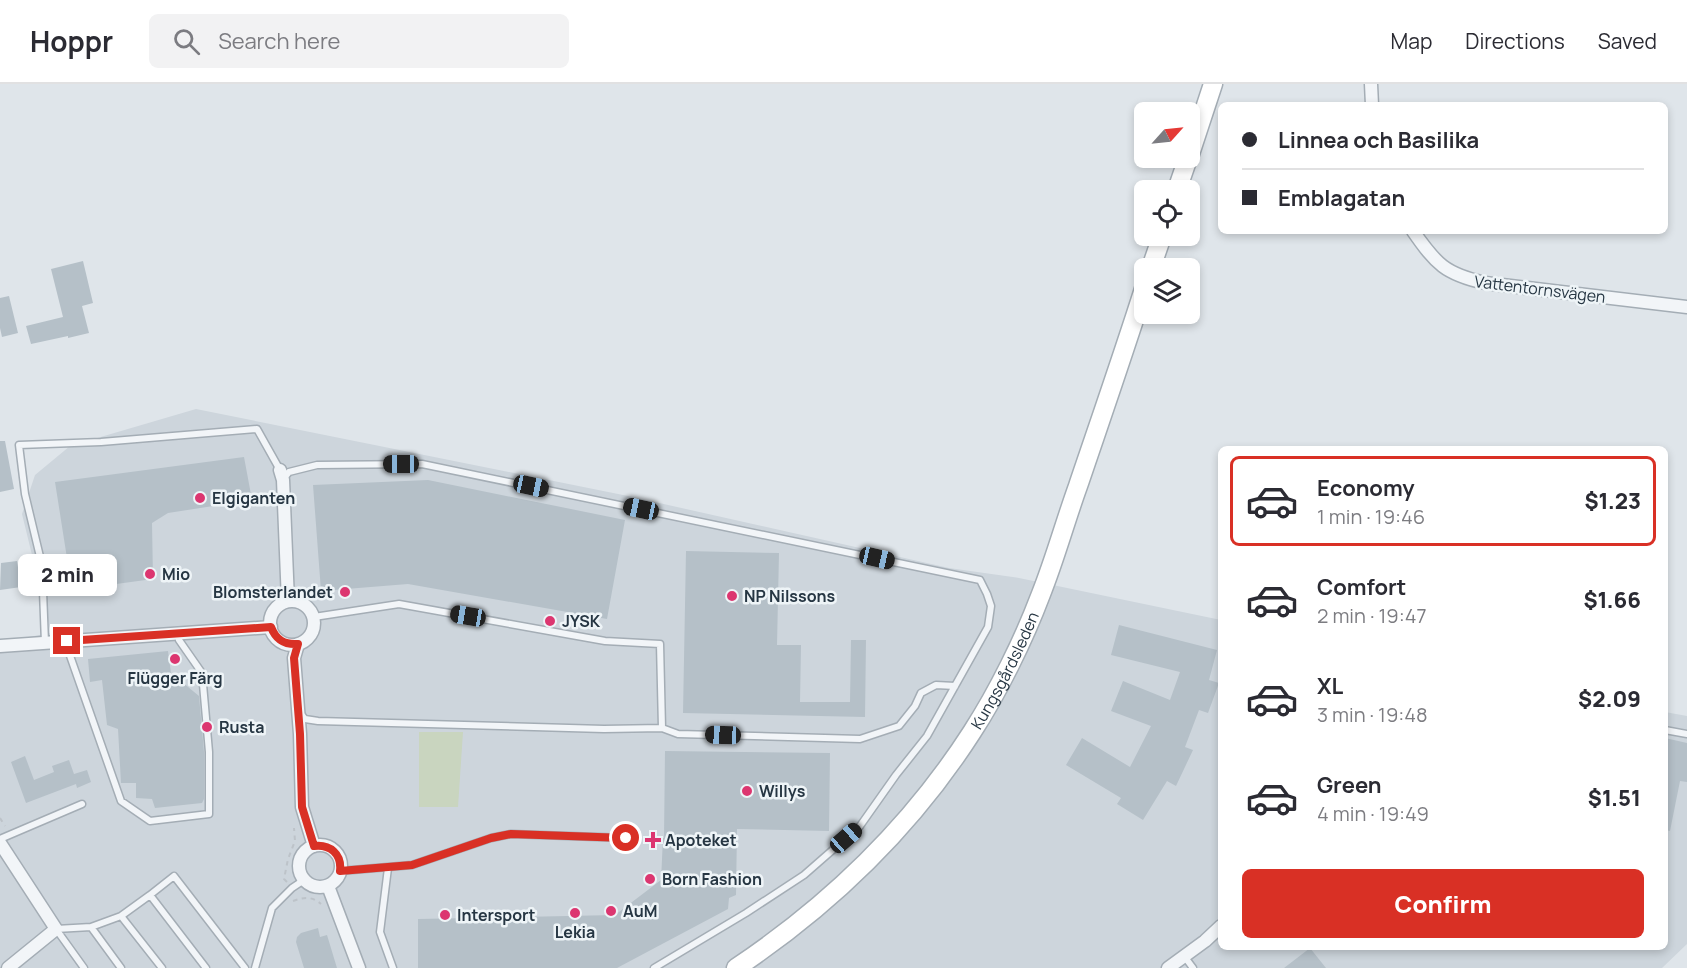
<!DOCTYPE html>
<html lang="en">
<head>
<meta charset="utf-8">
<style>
	:root { --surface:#fff; --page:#f2f2f3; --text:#2b2b33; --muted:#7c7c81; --line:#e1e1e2; --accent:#d93025 }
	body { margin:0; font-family:Manrope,sans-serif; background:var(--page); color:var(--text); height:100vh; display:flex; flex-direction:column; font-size:22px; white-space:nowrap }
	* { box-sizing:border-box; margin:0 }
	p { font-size:20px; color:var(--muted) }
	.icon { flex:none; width:33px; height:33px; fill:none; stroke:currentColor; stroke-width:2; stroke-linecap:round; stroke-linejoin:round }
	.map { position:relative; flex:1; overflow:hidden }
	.drawer { position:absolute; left:1218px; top:362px; width:450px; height:504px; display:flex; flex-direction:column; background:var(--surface); border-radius:9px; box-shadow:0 3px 9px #0003 }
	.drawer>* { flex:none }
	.top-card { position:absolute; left:1218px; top:18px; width:450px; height:132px; border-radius:9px; box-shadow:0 3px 9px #0003; display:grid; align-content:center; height:132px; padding:0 24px; background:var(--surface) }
	.needle { width:39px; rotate:63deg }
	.tools { position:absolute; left:1134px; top:18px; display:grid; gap:12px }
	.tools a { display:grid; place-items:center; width:66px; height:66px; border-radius:9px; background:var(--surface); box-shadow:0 3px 9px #0003; font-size:30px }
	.end { position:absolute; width:27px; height:27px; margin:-14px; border:8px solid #d93025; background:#fff; box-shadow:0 0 0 3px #fff }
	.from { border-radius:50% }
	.bubble { position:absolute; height:42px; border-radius:9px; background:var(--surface); box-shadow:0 3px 9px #0003; font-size:20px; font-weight:800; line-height:42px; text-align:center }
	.car { position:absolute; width:18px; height:36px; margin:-18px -9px; border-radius:8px; box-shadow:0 0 4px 2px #0007; background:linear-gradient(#222 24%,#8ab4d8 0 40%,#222 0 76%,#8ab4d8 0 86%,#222 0) }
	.top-card b { display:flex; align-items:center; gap:21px; height:57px; font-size:22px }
	.top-card b+b { border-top:2px solid var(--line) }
	.top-card i { width:15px; height:15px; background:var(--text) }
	ul { padding:10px 0 0; list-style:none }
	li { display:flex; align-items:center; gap:18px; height:90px; margin:0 12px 9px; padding:0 12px; border:3px solid transparent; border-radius:9px }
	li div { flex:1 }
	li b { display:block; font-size:22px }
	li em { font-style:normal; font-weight:800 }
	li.on { border-color:var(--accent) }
	li>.icon { width:54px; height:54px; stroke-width:1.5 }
	.action { display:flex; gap:12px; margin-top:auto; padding:12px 24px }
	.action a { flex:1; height:69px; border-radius:9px; background:var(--accent); color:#fff; font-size:24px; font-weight:800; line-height:69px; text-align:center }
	header { display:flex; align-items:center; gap:36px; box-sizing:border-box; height:84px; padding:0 30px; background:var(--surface); border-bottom:2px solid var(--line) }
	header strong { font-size:28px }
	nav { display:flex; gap:33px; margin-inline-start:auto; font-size:21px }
	.search { width:420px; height:54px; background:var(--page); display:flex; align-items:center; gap:15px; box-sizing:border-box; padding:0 21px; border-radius:9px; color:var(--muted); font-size:22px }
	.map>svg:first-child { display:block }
</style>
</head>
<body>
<header>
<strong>Hoppr</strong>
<div class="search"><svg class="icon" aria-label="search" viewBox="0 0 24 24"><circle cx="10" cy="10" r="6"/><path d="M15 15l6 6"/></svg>Search here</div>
<nav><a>Map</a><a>Directions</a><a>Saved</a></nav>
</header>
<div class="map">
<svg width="1687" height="884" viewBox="0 0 1687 884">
	<rect width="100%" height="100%" fill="#dfe5ea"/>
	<!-- built -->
	<path fill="#cdd5dc" d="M196,325L628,412L949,484L1019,494L1221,536V862H1665V628L1687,632V860L1662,884H0V558L51,549L22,430L35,391L70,362Z"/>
	<!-- green -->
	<path fill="#c9d5bf" d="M419,648H463L458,723H419Z"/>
	<!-- building -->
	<path fill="#b5c0c8" d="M83,177L93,219L82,222L89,249L68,254V252L31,260L26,242L63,233L51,185Z
		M9,212L18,249L2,253L0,244V214Z
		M0,357H5L14,405L0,408Z
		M244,373L252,416L168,429L152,439L153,495L72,506L55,398Z
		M428,396L625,436L607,535L408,500L321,507L313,401Z
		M686,467L779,469L777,561H801L800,618H850L851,556H866L865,633L683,629Z
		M17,477L21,503L0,506L1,479Z
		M1119,541L1217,566L1209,596L1219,599L1208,629L1199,626L1185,663L1193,666L1176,702L1167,697L1143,736L1117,720L1121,714L1066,681L1082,654L1130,683L1151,642L1111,627L1123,597L1170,616L1180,588L1111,571Z
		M168,567L171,589L199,612L204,668V715L202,719L155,724L152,715L136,714V699H121L118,645L107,641L102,596L90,598L88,575Z
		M1665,654L1687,659V698L1680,697L1670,747L1665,746Z
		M665,667L830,669L829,747L737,745L736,811L729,814L728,825L617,884H418V835L615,831L661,796L663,754H664Z
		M25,672L34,696L54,688L52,682L69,676L74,690L87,686L91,698L77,704L76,700L26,719L11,678Z
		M318,844L320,853L327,851L337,884H304L296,858L297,853L301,849Z
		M1310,864L1326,884H1284Z"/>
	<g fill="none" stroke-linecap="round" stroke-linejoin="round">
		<defs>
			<path id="service" d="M283,395L289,388L317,381L422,380L980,496L987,510L991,522L988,543L927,652L896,691L860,742L804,791L746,829L654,884
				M45,559L42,481L25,410L19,361L101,358L257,345L280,386
				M68,566L121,717L150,737L209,730V668L202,589L179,556
				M301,630L305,635L318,637L604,645L662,644L660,560L605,557L399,520L314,533
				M662,644L678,650L860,655L899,642L915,622L921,609L936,601L955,602
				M1665,646L1687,650
				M0,755L82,720
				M388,784L380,848L393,884
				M340,787L412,781L491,754L511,750L626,754
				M150,811L174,792L245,884
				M121,832L150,811L206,884
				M91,843L121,832L162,884
				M1184,872L1193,884
				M84,884L56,845L91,843L121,884
				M255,884L272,824L292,804L304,796"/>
			<path id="minor" d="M1371,0L1372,21
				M1413,147C1436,180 1445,190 1485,199L1687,223
				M280,386L283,396L288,517
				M270 539a22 22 0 1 1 44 0a22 22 0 1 1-44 0Z
				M298,560L294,574L300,650L302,723L314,762
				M0,562L271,543
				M0,759L56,845L8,884
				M299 782a21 21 0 1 1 42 0a21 21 0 1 1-42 0Z
				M328,802L359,884
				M1168,884L1205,857L1221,842"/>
			<g id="secondary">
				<path d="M1190,70L1213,0"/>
				<path d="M1177,106L1188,74"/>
				<path d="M1151,184L1162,152"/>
				<path id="s1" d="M736,884C830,821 911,743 972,648C998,608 1024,555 1041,510C1055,475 1065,438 1078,402C1100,337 1123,271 1144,205"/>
			</g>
		</defs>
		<!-- service casing -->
		<use href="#service" stroke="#a4adb5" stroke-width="9"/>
		<!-- minor casing -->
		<use href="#minor" stroke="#a4adb5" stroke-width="15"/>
		<!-- secondary casing -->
		<use href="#secondary" stroke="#a4adb5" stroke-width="21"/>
		<!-- path -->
		<path stroke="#bdc3c9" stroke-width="2" stroke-dasharray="4.5 4.5" stroke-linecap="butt" d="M273,555L284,565
			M0,734L5,742
			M287,798L284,795L288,775L295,757L294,744
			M293,817C304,813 312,812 321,820"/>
		<!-- service -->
		<use href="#service" stroke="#f2f5f8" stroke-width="6"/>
		<!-- minor -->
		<use href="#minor" stroke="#f2f5f8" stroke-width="12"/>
		<!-- secondary -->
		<use href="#secondary" stroke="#fff" stroke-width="18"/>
	</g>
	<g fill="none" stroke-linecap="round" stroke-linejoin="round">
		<!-- route -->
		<path stroke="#d93025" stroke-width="8" d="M67,557L271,543C276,556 284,561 298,560L294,574L300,650L302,723L314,762C330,760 342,770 340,787L412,781L491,754L511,750L626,754"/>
	</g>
	<!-- markers -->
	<g fill="#dc3670" stroke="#eef4f7" stroke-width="2">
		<circle cx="200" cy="414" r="6"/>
		<circle cx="150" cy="490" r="6"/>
		<circle cx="345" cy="508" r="6"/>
		<circle cx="732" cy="512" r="6"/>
		<circle cx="550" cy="537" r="6"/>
		<circle cx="175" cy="575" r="6"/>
		<circle cx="207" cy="643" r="6"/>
		<circle cx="747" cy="707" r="6"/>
		<path d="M650 747h6v6h6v6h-6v6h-6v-6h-6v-6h6z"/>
		<circle cx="650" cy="795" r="6"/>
		<circle cx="611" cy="827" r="6"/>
		<circle cx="575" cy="829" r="6"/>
		<circle cx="445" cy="831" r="6"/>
	</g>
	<g text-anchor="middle" stroke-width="5" stroke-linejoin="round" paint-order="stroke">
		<!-- street labels -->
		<g font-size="16" fill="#263643" stroke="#eef4f7">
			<text transform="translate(1540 205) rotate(7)" y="6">Vattentornsvägen</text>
			<text dy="6" stroke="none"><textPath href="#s1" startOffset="406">Kungsgårdsleden</textPath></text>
		</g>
		<!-- poi labels -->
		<g font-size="16" font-weight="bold" fill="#263643" stroke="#eef4f7" text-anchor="start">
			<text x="212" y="420">Elgiganten</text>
			<text x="162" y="496">Mio</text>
			<text x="333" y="514" text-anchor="end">Blomsterlandet</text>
			<text x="744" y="518">NP Nilssons</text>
			<text x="562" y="543">JYSK</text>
			<text x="175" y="600" text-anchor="middle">Flügger Färg</text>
			<text x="219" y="649">Rusta</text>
			<text x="759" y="713">Willys</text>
			<text x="665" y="762">Apoteket</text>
			<text x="662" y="801">Born Fashion</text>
			<text x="623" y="833">AuM</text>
			<text x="457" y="837">Intersport</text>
			<text x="575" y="854" text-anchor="middle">Lekia</text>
		</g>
	</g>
</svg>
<div class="tools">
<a><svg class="needle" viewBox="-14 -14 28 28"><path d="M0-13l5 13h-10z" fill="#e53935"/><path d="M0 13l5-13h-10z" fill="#7c7c81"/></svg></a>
<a><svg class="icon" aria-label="locate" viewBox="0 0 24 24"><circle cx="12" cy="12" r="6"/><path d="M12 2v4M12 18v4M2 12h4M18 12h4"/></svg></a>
<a><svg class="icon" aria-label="layers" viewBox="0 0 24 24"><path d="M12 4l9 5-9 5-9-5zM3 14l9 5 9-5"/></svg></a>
</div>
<i class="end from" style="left:626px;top:754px"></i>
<i class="end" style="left:67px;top:557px"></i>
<div class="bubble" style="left:18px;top:470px;width:99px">2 min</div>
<i class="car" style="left:401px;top:380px;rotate:270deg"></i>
<i class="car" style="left:531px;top:402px;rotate:102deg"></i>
<i class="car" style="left:641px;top:425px;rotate:282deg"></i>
<i class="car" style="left:877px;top:474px;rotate:103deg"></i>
<i class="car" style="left:468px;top:532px;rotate:280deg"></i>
<i class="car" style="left:723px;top:651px;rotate:272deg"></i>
<i class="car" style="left:846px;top:754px;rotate:49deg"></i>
<div class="top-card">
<b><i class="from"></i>Linnea och Basilika</b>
<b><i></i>Emblagatan</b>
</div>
<section class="drawer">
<ul>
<li class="on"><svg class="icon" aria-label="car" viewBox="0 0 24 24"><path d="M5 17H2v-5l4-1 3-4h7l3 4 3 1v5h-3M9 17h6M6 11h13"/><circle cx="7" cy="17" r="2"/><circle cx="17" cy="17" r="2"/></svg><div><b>Economy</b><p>1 min · 19:46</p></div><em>$1.23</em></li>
<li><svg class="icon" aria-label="car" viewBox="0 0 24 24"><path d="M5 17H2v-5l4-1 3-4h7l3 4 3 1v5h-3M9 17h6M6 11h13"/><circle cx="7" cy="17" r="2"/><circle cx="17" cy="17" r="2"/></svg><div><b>Comfort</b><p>2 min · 19:47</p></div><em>$1.66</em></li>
<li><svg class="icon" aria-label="car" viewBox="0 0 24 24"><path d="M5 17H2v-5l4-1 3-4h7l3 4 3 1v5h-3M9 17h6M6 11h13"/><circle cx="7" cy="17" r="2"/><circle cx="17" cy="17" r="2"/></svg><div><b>XL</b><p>3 min · 19:48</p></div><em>$2.09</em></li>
<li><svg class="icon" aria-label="car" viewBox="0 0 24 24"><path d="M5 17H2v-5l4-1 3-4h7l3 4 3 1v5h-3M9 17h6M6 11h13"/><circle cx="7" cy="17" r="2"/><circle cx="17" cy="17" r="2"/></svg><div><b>Green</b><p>4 min · 19:49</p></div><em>$1.51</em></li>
</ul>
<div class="action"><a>Confirm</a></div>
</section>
</div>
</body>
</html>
